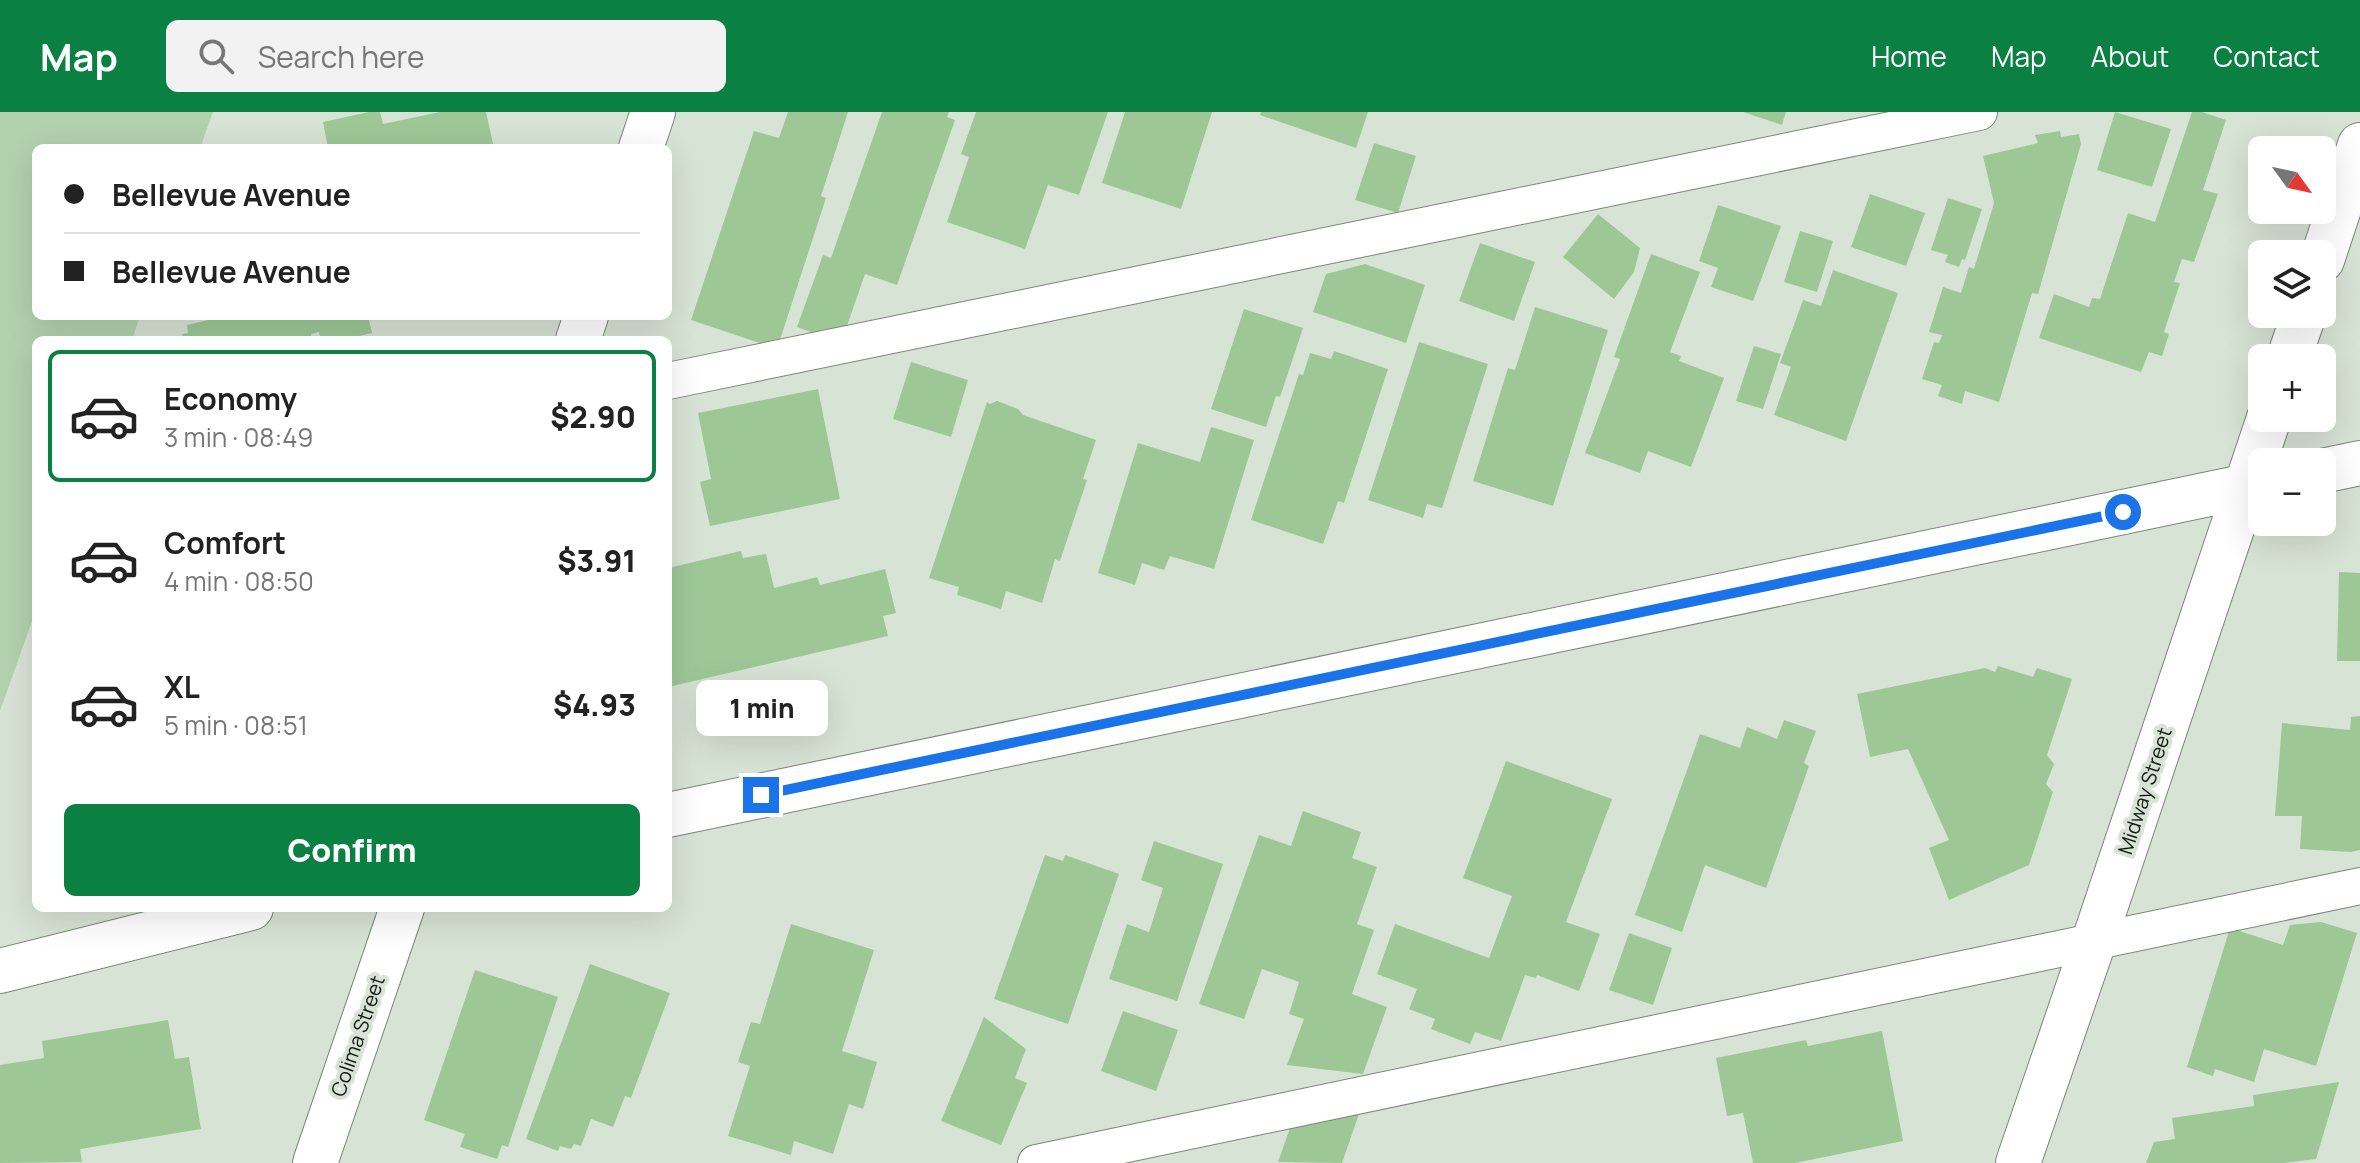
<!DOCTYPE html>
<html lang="en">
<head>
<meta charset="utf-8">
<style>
	:root { --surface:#fff; --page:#f2f2f2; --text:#222; --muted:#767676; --line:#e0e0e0; --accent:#0b8043 }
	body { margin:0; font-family:Manrope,sans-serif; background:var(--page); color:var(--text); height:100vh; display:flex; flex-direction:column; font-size:30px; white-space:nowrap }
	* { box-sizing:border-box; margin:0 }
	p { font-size:26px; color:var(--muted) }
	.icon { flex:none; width:44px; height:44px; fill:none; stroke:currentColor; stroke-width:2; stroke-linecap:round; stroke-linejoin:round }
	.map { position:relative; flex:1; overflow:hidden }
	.side { position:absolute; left:32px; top:224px; width:640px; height:576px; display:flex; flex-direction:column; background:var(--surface); border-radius:12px; box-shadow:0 8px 32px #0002 }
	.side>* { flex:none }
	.banner { position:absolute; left:32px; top:32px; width:640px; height:176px; border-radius:12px; box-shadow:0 8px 32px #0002; display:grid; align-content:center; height:176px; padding:0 32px; background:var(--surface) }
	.needle { width:52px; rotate:123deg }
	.controls { position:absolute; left:2248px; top:24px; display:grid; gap:16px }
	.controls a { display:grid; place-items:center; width:88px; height:88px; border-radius:12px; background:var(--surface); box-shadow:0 8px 32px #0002; font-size:40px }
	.end { position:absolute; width:36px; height:36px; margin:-18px; border:10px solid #1a73e8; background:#fff; box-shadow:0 0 0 4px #fff }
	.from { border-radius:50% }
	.bubble { position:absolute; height:56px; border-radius:12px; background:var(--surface); box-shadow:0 8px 32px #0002; font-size:26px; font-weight:800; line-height:56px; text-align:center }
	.banner b { display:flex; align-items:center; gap:28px; height:76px; font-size:30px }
	.banner b+b { border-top:2px solid var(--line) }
	.banner i { width:20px; height:20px; background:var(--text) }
	ul { padding:14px 0 0; list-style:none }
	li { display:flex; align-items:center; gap:24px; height:132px; margin:0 16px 12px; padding:0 16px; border:4px solid transparent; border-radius:12px }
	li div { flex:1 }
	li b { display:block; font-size:30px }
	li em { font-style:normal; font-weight:800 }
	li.active { border-color:var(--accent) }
	li>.icon { width:72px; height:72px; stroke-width:1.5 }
	.action { display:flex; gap:16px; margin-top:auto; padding:16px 32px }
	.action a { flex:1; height:92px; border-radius:12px; background:var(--accent); color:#fff; font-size:32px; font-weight:800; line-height:92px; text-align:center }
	header { display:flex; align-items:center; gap:48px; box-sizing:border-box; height:112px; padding:0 40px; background:var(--accent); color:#fff }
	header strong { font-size:38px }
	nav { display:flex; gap:44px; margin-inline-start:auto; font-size:28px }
	.search { width:560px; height:72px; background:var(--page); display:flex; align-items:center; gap:20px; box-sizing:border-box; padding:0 28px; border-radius:12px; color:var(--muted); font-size:30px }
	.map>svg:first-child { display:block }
</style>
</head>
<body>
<header>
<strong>Map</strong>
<div class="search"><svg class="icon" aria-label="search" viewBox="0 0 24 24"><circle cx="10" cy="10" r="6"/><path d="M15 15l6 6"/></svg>Search here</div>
<nav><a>Home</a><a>Map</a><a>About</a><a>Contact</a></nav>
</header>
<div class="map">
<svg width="2360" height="1051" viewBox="0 0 2360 1051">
	<rect width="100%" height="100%" fill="#d7e3d5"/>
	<!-- green -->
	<path fill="#b2d1ad" d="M0,0H213L200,36H36V204H140L132,228H36V498L0,599Z"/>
	<!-- building -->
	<path fill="#9dc896" d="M369,0H380L383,12L440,0H486L494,36H328L323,10Z
		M788,0H848L821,84L826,86L777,237L691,208L754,19L779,26Z
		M882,0H949L947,5L955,8L897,173L865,162L841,231L797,215L823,143L831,146Z
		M976,0H1108L1079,83L1048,73L1025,137L947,110L969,45L961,42Z
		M1125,0H1212L1181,97L1102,71Z
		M1261,0H1368L1356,36L1260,3Z
		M1743,0H1786L1782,13Z
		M2115,0L2171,17L2152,75L2097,58Z
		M2192,0H2202L2226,8L2203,78L2218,82L2194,150L2182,147L2174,170L2180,171L2164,220L2169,222L2162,244L2149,240L2141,260L2039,226L2054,182L2089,195L2092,186L2100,187L2128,101L2155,110Z
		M2060,19L2061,25L2079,22L2081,32L2038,182L2032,181L1999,290L1965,279L1962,292L1938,284L1942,273L1922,267L1934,230L1939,231L1942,223L1929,220L1943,175L1961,181L1969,155L1974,157L1994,91L1983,44L2038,31L2035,23Z
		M1374,31L1416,44L1398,101L1355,88Z
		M1870,82L1925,101L1906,154L1851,135Z
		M1948,86L1982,97L1965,148L1962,147L1959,155L1945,150L1948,143L1931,138Z
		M1718,93L1781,114L1753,189L1711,175L1718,156L1699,149Z
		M1598,102L1640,136L1634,160L1614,187L1563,145Z
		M1800,119L1833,129L1817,180L1784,170Z
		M1480,131L1535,150L1514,209L1459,189Z
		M1651,142L1700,160L1670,240L1681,244L1679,249L1724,266L1691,355L1648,339L1640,361L1585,341L1620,247L1614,245Z
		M1365,152L1425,173L1406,231L1313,200L1326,162Z
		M1833,158L1898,181L1846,329L1774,303L1791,255L1780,251L1803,188L1821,194Z
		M1535,195L1608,218L1553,394L1473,369L1508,256L1515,258Z
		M1244,197L1303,216L1280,285L1276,284L1266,315L1211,297Z
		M226,204H368L372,221L342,228H321L319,220L311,222L312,228H184L182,222L188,221L187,213Z
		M1419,230L1488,252L1442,396L1427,392L1423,406L1368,388Z
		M1754,234L1781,242L1763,297L1736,289Z
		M1334,239L1388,257L1344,391L1338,389L1323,432L1251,408L1299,262L1303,263L1310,241L1331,247Z
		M911,250L968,268L951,325L893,307Z
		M818,277L840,387L710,414L700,370L711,367L698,301Z
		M997,289L1018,297L1023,303L1096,328L1083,367L1087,368L1060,449L1055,447L1042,491L1006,479L1001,497L957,483L959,475L929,466L987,290L990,292Z
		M1211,315L1254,328L1214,457L1170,444L1164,458L1142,451L1135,473L1098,461L1138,331L1200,350Z
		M741,439L743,446L766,442L774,476L817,465L820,473L885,457L896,501L883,504L888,524L668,575V456Z
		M2339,460L2360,461V549H2337Z
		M1998,554L2033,565L2037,556L2072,567L2047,643L2054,652L2046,672L2053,680L2029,753L1949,788L1929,736L1949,728L1908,637L1870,645L1857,582L1985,556L1995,560Z
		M2360,604V738L2351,740L2300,737L2302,704H2275L2282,611L2350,618L2351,605Z
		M1784,608L1816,619L1804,651L1809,654L1766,776L1705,753L1682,820L1635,803L1700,622L1740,636L1747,615L1777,627Z
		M1506,649L1612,687L1566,810L1600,822L1579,879L1537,863L1536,866L1525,863L1501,929L1475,920L1470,932L1431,917L1435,907L1409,897L1417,877L1377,862L1395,812L1489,846L1512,784L1463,766Z
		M1303,699L1361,720L1352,746L1377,755L1357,812L1374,818L1352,882L1387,895L1363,962L1287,953L1304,907L1289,902L1299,870L1262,857L1244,907L1199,892L1259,723L1291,734Z
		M1154,729L1223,752L1177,889L1109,867L1127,812L1149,820L1163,776L1141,768Z
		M1045,743L1063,749L1065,743L1119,762L1068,912L994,887Z
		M2321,810L2357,821L2316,954L2264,937L2254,970L2215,957L2213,964L2187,955L2230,816L2283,833L2290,813Z
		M791,812L874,838L842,939L877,950L863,997L849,992L833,1042L794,1029L791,1043L728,1024L750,954L738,950L751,910L760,912Z
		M1629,821L1672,836L1653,893L1609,878Z
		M590,852L670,881L631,986L625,984L613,1015L591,1007L581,1034L574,1032L571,1037L560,1034L558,1039L526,1027Z
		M475,858L558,885L508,1035L502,1033L497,1047L460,1035L465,1022L424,1008Z
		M1123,899L1178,918L1156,979L1101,959Z
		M984,905L1026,937L1015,966L1027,971L1001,1033L941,1009Z
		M168,908L175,947L189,945L201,1017L80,1037L82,1050L0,1051V953L44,946L42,929Z
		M1882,919L1903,1029L1795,1051H1753L1743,1001L1727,1004L1716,946L1806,928L1808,934Z
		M2339,970L2316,1047L2285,1051H2146L2154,1030L2175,1027L2172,1006L2254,994L2253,983Z
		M1359,1002L1342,1051L1278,1050L1290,1016Z"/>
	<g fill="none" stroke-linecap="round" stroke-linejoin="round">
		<defs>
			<path id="service" d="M668,269L1979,0
				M1036,1051L2360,774"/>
			<path id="minor" d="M641,36L653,0
				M2322,148L2360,33
				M578,228L586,204
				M2289,246L2304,202
				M2322,359L2360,351
				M668,703L2262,371
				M0,859L251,796
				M315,1051L402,796
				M2018,1051L2094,829L2269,306"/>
		</defs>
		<!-- service casing -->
		<use href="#service" stroke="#7b8679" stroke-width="38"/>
		<!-- minor casing -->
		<use href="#minor" stroke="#7b8679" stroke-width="46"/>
		<!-- service -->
		<use href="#service" stroke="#fff" stroke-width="36"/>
		<!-- minor -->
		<use href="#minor" stroke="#fff" stroke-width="44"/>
	</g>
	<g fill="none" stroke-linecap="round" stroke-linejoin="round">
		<!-- route -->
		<path stroke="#1a73e8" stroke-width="10" d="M761,683L2123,400"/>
	</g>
	<g text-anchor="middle" stroke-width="8" stroke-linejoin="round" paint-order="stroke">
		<!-- street labels -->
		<g font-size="20" fill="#121712" stroke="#d7e3d5">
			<text transform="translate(2145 679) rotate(-72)" y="7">Midway Street</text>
			<text transform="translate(358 924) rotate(-71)" y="7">Colima Street</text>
		</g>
	</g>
</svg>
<div class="controls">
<a><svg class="needle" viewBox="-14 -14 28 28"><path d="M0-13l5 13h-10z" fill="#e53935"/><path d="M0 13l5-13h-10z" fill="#767676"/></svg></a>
<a><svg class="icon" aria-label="layers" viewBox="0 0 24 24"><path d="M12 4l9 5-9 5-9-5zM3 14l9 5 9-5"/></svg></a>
<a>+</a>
<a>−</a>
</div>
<i class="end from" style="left:2123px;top:400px"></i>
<i class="end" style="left:761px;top:683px"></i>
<div class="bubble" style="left:696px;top:568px;width:132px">1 min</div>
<div class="banner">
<b><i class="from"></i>Bellevue Avenue</b>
<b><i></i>Bellevue Avenue</b>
</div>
<section class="side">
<ul>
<li class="active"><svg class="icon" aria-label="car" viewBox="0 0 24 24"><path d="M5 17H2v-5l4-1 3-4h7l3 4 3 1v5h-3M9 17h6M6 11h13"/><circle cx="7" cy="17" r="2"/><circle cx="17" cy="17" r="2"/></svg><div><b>Economy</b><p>3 min · 08:49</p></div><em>$2.90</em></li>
<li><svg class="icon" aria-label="car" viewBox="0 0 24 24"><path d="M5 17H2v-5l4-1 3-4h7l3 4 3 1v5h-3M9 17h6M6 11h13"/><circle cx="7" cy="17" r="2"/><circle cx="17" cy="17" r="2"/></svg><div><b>Comfort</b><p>4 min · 08:50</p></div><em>$3.91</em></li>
<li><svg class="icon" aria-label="car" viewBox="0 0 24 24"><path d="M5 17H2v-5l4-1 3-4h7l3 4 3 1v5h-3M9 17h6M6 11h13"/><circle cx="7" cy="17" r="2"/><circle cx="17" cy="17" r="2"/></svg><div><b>XL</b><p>5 min · 08:51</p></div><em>$4.93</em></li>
</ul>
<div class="action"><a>Confirm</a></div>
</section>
</div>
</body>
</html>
